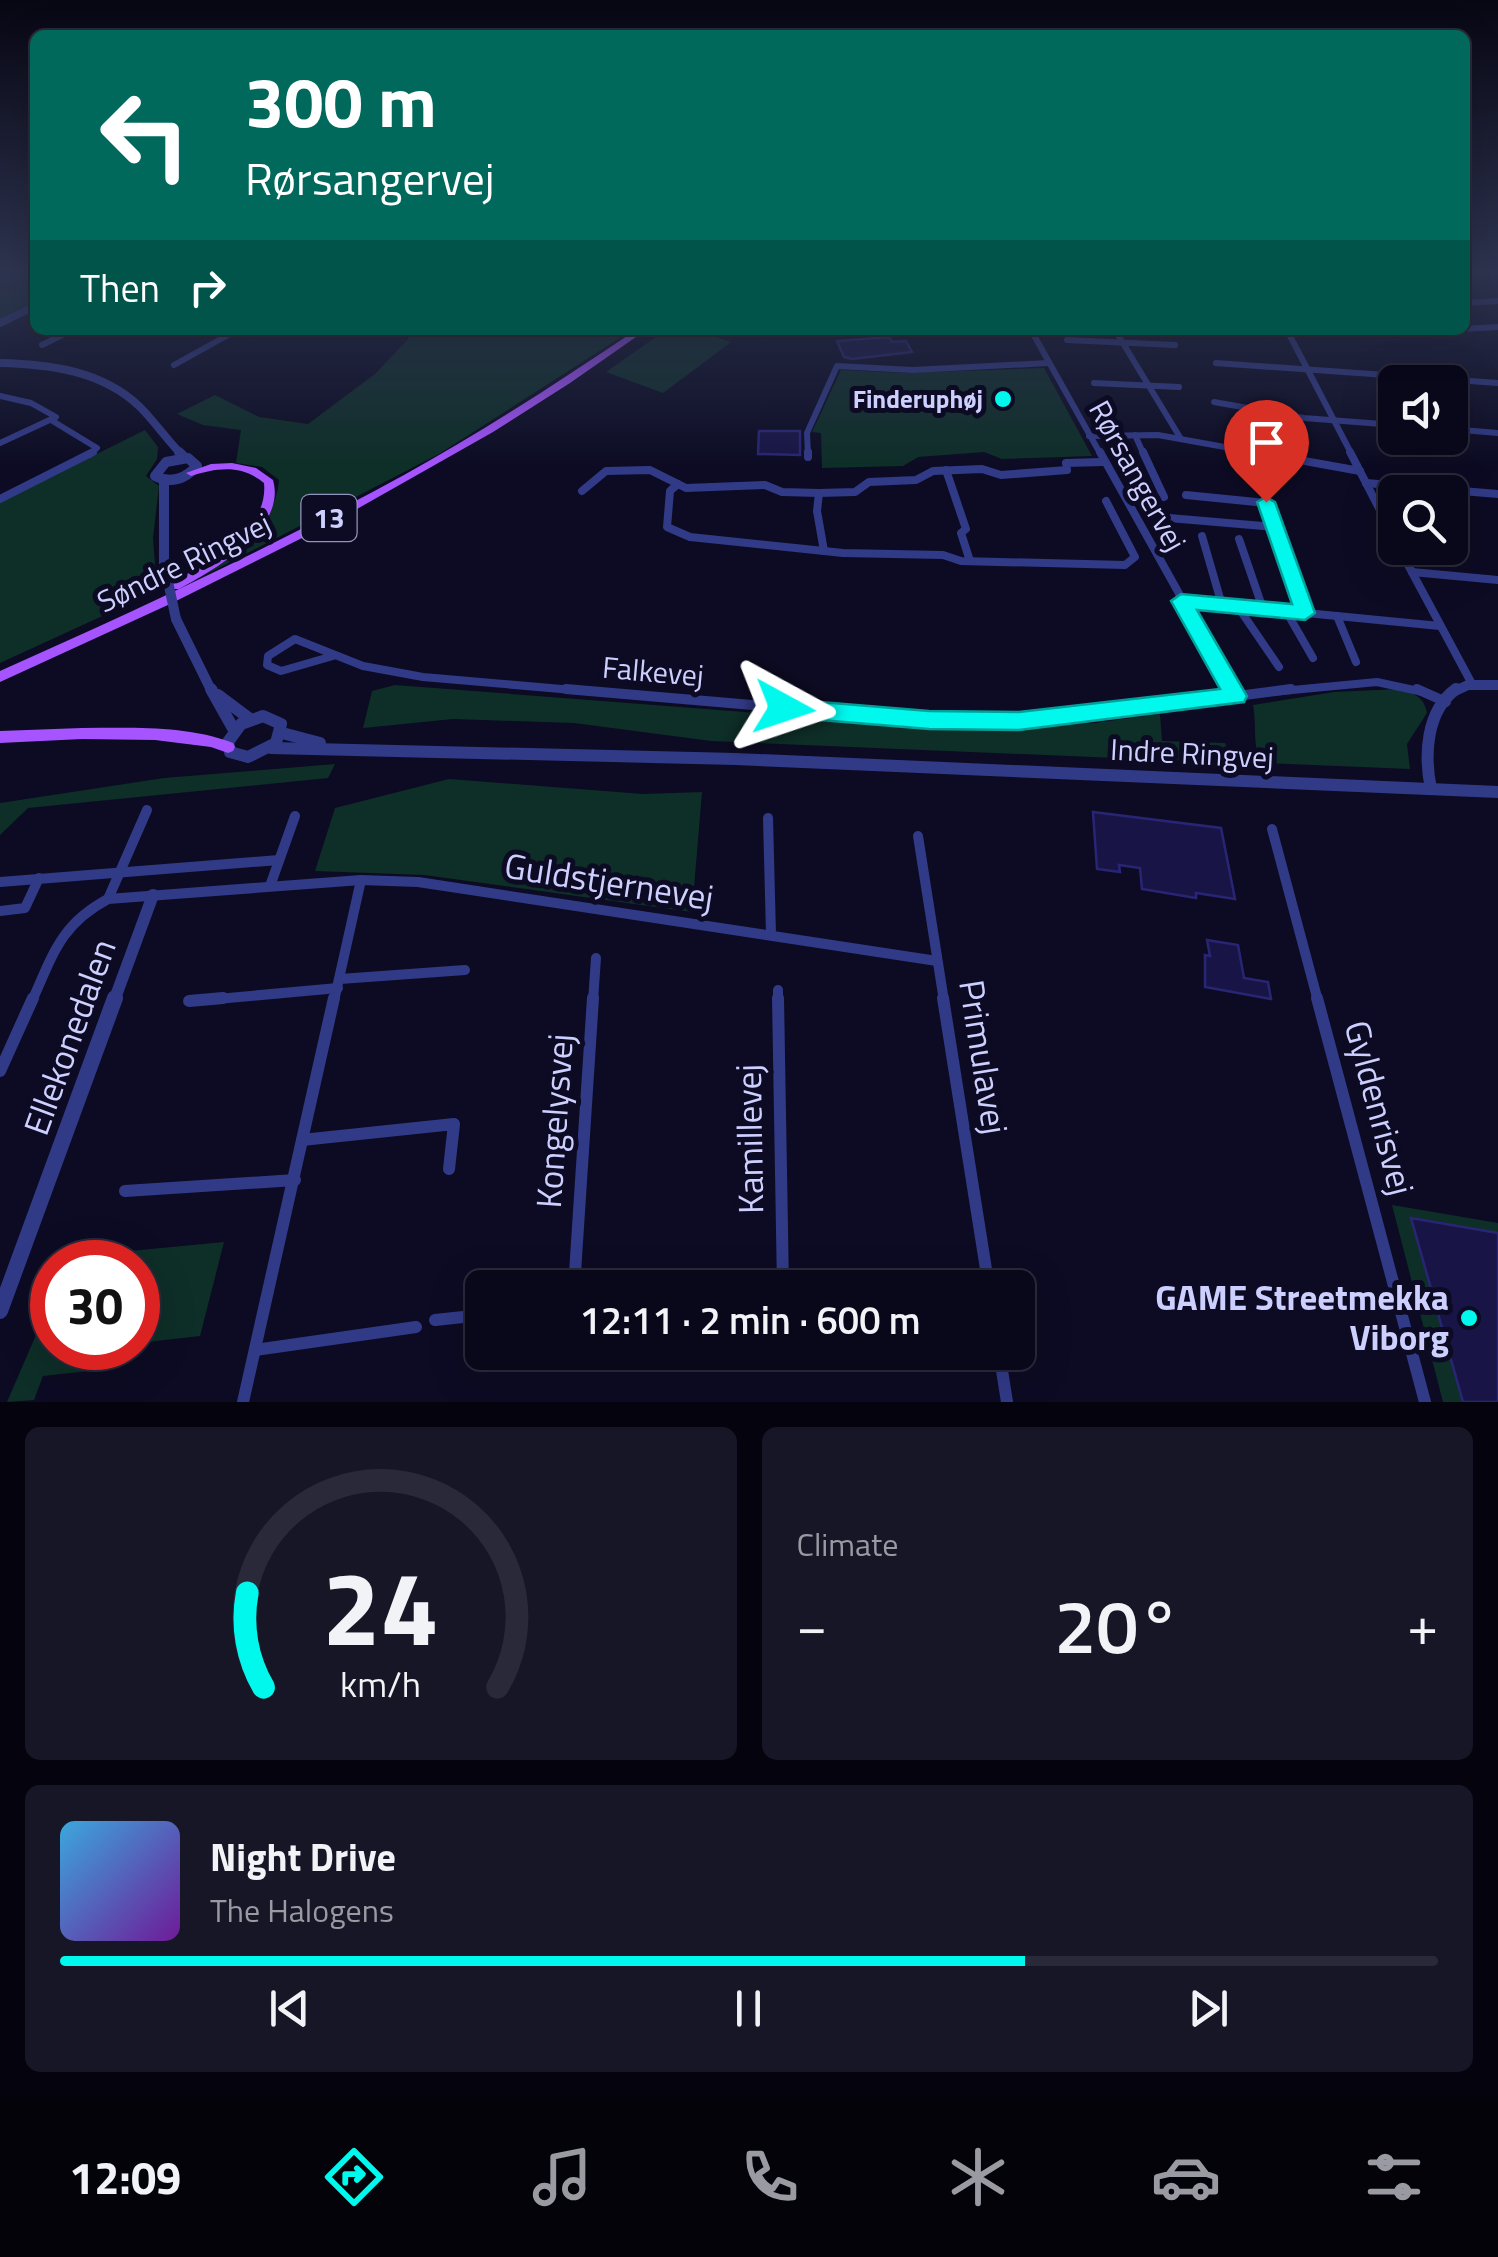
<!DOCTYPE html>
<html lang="en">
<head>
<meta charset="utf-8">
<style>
  body { margin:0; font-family:"Titillium Web",sans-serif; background:#171627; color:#f1f3f6; height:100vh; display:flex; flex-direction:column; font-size:38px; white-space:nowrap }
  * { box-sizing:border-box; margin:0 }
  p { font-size:32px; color:#999aa2 }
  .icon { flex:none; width:55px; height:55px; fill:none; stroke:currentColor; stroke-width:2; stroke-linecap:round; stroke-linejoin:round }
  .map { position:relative; height:1402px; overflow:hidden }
  .side { display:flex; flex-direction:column; gap:25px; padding:25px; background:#05040e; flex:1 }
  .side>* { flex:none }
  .top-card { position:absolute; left:30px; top:30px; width:1440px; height:305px; border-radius:15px; box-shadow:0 10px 40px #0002,0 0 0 2px #292939; background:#00695c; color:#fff; overflow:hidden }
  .tools { position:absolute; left:1378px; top:365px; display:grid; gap:20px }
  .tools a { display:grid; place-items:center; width:90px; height:90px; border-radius:15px; background:#09081a; box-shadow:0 10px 40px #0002,0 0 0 2px #292939; font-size:50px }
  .speed { position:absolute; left:30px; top:1240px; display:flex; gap:20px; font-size:50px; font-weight:700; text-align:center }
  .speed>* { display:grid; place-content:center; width:130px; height:130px; border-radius:50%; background:#09081a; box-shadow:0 10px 40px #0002,0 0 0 2px #292939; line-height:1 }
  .speed .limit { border:15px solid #d22; background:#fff; color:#111 }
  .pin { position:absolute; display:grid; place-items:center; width:85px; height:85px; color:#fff; margin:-102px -42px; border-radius:50% 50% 50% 0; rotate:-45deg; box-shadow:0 0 10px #0007 }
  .pin .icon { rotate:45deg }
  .me { position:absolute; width:110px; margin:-55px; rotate:95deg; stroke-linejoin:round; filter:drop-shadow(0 0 8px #0008) }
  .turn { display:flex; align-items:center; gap:35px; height:210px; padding:0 50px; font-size:45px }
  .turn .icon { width:130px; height:130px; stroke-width:2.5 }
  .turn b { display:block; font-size:70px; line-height:85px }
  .then { display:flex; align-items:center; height:95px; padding:0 50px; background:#0003; gap:20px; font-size:38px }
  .big { font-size:75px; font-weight:600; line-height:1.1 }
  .side .card { flex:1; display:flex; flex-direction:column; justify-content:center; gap:15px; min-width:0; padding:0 35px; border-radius:15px; background:#171627 }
  .side .dial { align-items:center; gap:0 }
  .dial svg { height:260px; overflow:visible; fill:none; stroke:#292939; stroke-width:7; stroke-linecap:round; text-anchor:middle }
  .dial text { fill:#f1f3f6; stroke:none }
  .song { display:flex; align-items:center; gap:30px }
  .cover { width:120px; height:120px; border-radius:15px; background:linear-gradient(135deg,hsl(200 70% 55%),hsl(280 70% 35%)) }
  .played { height:10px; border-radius:5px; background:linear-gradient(90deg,#00f8ed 70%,#292939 70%) }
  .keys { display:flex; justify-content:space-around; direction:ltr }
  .heat { display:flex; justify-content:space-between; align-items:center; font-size:55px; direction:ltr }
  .side .tiles { flex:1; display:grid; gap:25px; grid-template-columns:1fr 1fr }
  .card:last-child { grid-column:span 2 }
  .trip { position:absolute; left:465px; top:1270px; width:570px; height:100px; border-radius:15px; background:#09081a; box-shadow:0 10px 40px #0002,0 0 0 2px #292939; font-weight:600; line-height:100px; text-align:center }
  .dock { display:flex; height:160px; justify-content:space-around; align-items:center; background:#04030a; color:#999aa2 }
  .dock .icon { width:70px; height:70px }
  .dock .on { color:#00f8ed }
  .dock b { font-size:45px; color:#f1f3f6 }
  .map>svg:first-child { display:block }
</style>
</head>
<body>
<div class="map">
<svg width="1498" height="1402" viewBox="0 0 1498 1402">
  <rect width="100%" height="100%" fill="#0c0b23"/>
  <g fill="#0e2e28">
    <path d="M 0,272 L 35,272 L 35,301 L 0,318 Z"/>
    <path d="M 400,330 L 632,330 L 439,454 L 203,576 C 235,550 276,524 279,480 L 262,467 L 236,463 L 241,430 L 203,425 L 177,414 L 215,395 L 259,417 L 308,424 L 375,374 L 409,338 Z"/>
    <path d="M 666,330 L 696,330 L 731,342 L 663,393 L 606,372 Z"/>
    <path d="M 1044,368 L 1092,456 L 1002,459 L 984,452 L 918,457 L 903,466 L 822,468 L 821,433 L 812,432 L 841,370 L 905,373 Z"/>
    <path d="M 145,430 L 158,447 L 157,459 L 146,476 L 159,486 L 153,538 L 157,591 L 0,663 L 0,502 Z"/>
    <path d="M 395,685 L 980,730 L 1095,723 L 1160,714 L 1162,741 L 1225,743 L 1235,763 L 711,741 L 574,723 L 453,719 L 363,728 L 372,691 Z"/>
    <path d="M 1399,689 C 1414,694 1424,696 1427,713 L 1407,744 L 1410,769 L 1261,763 C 1252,743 1257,726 1253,705 L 1334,692 Z"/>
    <path d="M 335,764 L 328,778 L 28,808 L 0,835 L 0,803 L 164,778 Z"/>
    <path d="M 449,779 L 643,794 L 702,792 L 692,912 L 424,875 L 315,871 L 335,808 Z"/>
    <path d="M 1392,1205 L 1498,1223 L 1498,1402 L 1443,1402 Z"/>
    <path d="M 224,1242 L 200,1336 L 138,1343 L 138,1262 L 86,1262 L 88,1255 Z"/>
    <path d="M 52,1298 L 52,1348 L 97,1348 L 89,1371 L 43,1376 L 34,1400 L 7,1402 Z"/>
  </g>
  <g fill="#181546" stroke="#292575" stroke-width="2.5">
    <path d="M 889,337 L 892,342 L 906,341 L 912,352 L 852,359 L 844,357 L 837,341 Z"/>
    <path d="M 759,431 L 800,431 L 800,455 L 758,454 Z"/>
    <path d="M 1093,812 L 1221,828 L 1235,899 L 1196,893 L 1196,898 L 1142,889 L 1140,868 L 1119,865 L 1120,872 L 1097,869 Z"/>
    <path d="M 1207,940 L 1238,945 L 1244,978 L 1268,982 L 1271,999 L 1205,987 L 1205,955 L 1210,956 Z"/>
    <path d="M 1411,1218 L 1498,1233 L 1498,1402 L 1463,1402 Z"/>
  </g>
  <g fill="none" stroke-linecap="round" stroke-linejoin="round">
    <g stroke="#313a87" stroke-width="6">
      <path d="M 1465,276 L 1478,272"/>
      <path d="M 1465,303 L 1498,301"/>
      <path d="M 1031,330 L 1101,455"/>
      <path d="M 1115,330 L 1181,439"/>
      <path d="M 1287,330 L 1352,455"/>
      <path d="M 1443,330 L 1498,327"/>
      <path d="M 1067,340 L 1175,345"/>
      <path d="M 42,345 L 72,330"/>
      <path d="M 1216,363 L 1498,383"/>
      <path d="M 174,365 L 237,330"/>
      <path d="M 1094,383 L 1179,387"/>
      <path d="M 0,396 L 31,403 L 56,417 L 0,443"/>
      <path d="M 1214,402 L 1304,418 L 1395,425"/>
      <path d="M 51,420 L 97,448 L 90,455"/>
      <path d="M 1450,429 L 1498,433"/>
      <path d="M 1135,435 L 1144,455"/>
      <path d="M 1089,436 L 1158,435 L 1269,455"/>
      <path d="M 808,455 L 807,433 L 837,366 L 913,370 L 1048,363"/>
    </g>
    <g stroke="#313a87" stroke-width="8">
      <path d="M 808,452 L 808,457"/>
      <path d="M 1100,452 L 1234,692"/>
      <path d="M 1143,452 L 1164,497"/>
      <path d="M 1255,452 L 1360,471"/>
      <path d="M 1350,452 L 1395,539"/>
      <path d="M 946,470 L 966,529 L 961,533 L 970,561"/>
      <path d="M 1366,483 L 1498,494"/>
      <path d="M 678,484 L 670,491 L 667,527 L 690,537 L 843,553 L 943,555 L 961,561 L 1125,565 L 1135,557 L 1106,501"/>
      <path d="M 582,491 L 606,471 L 650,470 L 686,488 L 765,485 L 782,492 L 819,493 L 855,492 L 869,482 L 916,480 L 933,471 L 982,469 L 1001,475 L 1067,470 L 1066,463 L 1103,462"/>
      <path d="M 819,493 L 817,511 L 824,551"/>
      <path d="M 1186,495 L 1266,503"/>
      <path d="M 1265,497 L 1305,613"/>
      <path d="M 0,499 L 93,452"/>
      <path d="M 1169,518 L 1275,527"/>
      <path d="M 1202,536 L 1222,605"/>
      <path d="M 1239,539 L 1263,609"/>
      <path d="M 1399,548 L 1472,684"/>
      <path d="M 1412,572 L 1498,580"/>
      <path d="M 1181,601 L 1440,626"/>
      <path d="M 1238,607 L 1279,667"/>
      <path d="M 1286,611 L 1313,658"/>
      <path d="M 1337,616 L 1356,662"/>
      <path d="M 333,656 L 281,671 L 267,665 L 268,656 L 295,639 L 363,666 L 423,677 L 596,692"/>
      <path d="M 1271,692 L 1377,682 L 1423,692"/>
    </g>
    <g stroke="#313a87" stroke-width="10">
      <path d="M 566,689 L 929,720 L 1066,718 L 1291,689"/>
      <path d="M 1232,689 L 1236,696"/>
      <path d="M 1417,689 L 1446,702"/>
      <path d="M 768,818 L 771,935"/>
      <path d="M 1272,829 L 1318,1001"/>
      <path d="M 918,836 L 944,1001"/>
      <path d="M 0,882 L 279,860"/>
      <path d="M 270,886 L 295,816"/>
      <path d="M 108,899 L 147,810"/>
      <path d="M 0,911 L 25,908 L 39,878"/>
      <path d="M 340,979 L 465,970"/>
      <path d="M 778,990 L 778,1001"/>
      <path d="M 32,1001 C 53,954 61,924 108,899 L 361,880 L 418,882 L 937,961"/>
      <path d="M 195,1001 L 338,988"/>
      <path d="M 334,1001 L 361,880"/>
      <path d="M 593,1001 L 596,958"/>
    </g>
    <g stroke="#313a87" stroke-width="12">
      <path d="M 778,998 L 783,1288"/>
      <path d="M 943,998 L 989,1288"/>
      <path d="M 1317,998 L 1425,1402"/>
      <path d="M 189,1001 L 223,998"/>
      <path d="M 0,1071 L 33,998"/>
      <path d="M 302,1140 L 454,1124 L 449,1169"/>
      <path d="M 125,1191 L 295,1180"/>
      <path d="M 574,1288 L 593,998"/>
      <path d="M 435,1320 L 482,1315"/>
      <path d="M 255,1350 L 416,1327"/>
      <path d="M 999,1352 L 1007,1402"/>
      <path d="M 243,1402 L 334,998"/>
    </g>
    <g stroke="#313a87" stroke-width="8">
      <path d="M 0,323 L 35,306"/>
      <path d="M 0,363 C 50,364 103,371 140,407 C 155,422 167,440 182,455"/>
    </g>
    <g stroke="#313a87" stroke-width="10">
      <path d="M 179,452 L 184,457"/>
      <path d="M 188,458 L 197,466 C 185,479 171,484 155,476 L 166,462 Z"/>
      <path d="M 164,481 L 164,563"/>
      <path d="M 176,619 L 212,692"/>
      <path d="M 1453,692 L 1468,685 L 1498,685"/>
    </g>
    <g stroke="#313a87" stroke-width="12">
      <path d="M 211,689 L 234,730"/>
      <path d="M 218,695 L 250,719"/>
      <path d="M 263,716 L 281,724 L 276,743 L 248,757 L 230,752 L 228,742 L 241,724 Z"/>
      <path d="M 282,733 L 320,743"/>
      <path d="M 271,748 L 736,759 L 1498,792"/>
      <path d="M 1431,789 C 1424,755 1426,711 1456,689"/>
      <path d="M 114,1001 L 153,895"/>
    </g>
    <path stroke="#313a87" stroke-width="16" d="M 0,1311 L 115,998"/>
    <g fill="#a654ff" fill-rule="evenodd">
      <path d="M 636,330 L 646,330 L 570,383 L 493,432 L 334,522 L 170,604 L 0,682 L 0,671 C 137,610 272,547 404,475 C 484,431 560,381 636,330 Z"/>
      <path d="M 232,463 L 256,468 L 273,480 C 287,529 215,569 179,589 L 171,589 L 169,586 L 171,583 C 207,563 269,532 264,483 C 241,464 217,468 191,476 L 186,473 L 211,464 Z"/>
      <path d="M 82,728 C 132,728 186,725 233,743 L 235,747 L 233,751 L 228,753 L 211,747 L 155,740 L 82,739 L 0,743 L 0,731 Z"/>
    </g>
    <path stroke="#313a87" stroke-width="10" d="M 164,563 L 176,619"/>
  </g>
  <linearGradient id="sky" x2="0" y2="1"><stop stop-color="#070613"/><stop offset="0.58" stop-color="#2e3450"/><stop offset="1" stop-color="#2e3450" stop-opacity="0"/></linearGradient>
  <rect width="1498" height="468" fill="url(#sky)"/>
  <path fill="#00f8ed" stroke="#00a19a" stroke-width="2.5" d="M 1266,497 L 1275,502 L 1315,613 L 1305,620 L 1197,610 L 1247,696 L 1244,702 L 1019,730 L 929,729 L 784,717 L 772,708 L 784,699 L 929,711 L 1019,712 L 1220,689 L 1171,601 L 1181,594 L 1292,604 L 1257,502 Z"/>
  <g fill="#00f8ed" stroke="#0c0b23" stroke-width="4">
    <circle cx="1003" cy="399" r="10"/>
    <circle cx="1469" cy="1318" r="10"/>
  </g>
  <g text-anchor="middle" stroke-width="10" stroke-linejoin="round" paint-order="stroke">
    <g font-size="25" font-weight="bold" fill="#cdcfff" stroke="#0c0b23" text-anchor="end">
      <text x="983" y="408">Finderuphøj</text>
    </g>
    <rect fill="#0c0b23" stroke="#9394bd" stroke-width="2.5" x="301.5" y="495" width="55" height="46" rx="8"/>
    <g font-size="28" font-weight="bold" fill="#cdcfff">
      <text x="329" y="528">13</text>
    </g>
    <g font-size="30" fill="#cdcfff" stroke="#0c0b23">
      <text transform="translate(1137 476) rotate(61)" y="10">Rørsangervej</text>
      <text transform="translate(184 563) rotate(-26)" y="10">Søndre Ringvej</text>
      <text transform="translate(653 672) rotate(5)" y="10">Falkevej</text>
      <text transform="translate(1192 754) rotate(3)" y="10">Indre Ringvej</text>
    </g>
    <g font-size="35" fill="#cdcfff" stroke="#0c0b23">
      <text transform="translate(609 882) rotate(9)" y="12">Guldstjernevej</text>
      <text transform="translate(70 1037) rotate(-70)" y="12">Ellekonedalen</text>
      <text transform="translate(983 1057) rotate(81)" y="12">Primulavej</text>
      <text transform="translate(1379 1108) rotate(75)" y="12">Gyldenrisvej</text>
      <text transform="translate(555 1121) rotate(-86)" y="12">Kongelysvej</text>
      <text transform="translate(750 1139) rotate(-91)" y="12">Kamillevej</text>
    </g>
    <g font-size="35" font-weight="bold" fill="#cdcfff" stroke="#0c0b23" text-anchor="end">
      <text x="1449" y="1310">GAME Streetmekka<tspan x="1449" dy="40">Viborg</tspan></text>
    </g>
  </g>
</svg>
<div class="tools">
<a><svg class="icon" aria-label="sound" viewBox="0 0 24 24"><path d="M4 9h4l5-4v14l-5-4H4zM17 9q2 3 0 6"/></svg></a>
<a><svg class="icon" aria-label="search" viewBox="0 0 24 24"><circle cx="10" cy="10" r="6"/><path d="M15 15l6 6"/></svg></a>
</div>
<div class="speed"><div class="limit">30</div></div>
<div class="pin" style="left:1266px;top:502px;background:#d93025"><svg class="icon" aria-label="arrive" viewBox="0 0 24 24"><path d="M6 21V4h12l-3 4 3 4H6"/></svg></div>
<svg class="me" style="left:784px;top:708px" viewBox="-20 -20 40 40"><path d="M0-17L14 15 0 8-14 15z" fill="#00f8ed" stroke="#fff" stroke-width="4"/></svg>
<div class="trip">12:11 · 2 min · 600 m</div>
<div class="top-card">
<div class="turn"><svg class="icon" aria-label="left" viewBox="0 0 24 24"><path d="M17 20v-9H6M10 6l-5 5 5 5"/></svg><div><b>300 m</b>Rørsangervej</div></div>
<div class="then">Then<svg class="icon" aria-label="right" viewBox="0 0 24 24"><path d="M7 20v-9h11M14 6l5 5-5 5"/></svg></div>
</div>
</div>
<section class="side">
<div class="tiles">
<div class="card dial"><svg viewBox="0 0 100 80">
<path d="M14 69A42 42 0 1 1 86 69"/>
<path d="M14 69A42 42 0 0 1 9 40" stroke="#00f8ed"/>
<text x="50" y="56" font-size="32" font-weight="700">24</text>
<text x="50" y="72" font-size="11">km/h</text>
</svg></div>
<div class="card"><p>Climate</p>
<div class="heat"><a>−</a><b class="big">20°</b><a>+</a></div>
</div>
<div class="card">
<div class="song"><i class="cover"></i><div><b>Night Drive</b><p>The Halogens</p></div></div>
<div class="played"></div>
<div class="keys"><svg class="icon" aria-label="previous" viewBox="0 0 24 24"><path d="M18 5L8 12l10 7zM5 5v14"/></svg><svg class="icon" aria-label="pause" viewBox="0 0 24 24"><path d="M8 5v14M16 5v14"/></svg><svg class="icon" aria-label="next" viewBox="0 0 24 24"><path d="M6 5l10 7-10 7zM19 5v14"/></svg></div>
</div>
</div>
</section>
<nav class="dock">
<b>12:09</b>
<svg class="icon on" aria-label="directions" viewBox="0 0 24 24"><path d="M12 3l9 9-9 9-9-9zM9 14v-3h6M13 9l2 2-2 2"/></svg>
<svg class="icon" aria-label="music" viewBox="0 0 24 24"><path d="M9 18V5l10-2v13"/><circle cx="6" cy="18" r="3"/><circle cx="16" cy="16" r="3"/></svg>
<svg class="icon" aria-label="phone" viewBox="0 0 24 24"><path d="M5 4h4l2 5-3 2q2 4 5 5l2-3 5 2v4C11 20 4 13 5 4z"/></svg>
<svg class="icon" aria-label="climate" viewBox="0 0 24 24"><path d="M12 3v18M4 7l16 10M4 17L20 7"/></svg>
<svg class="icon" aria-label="car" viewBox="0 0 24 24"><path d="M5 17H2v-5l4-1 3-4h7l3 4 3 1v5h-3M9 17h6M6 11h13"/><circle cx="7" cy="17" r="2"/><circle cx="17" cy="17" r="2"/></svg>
<svg class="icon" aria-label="filters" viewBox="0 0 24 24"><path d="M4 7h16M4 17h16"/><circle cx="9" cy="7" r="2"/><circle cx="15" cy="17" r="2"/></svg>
</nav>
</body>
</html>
